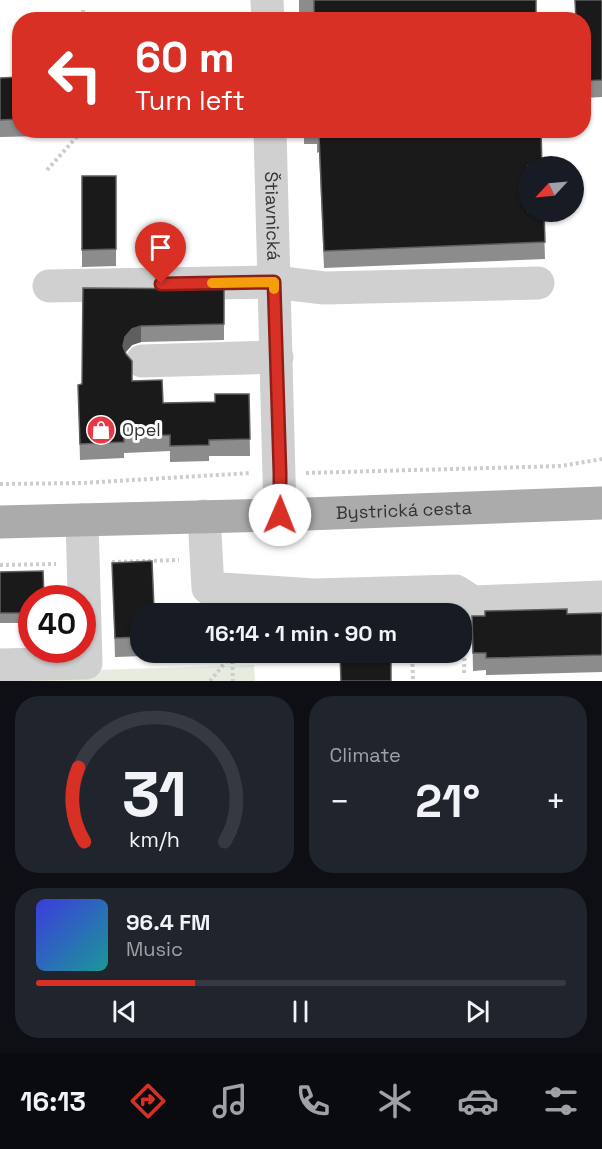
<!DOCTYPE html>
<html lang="en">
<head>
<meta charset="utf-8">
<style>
  body { margin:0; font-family:"Space Grotesk",sans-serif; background:#20242c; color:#f1f3f6; height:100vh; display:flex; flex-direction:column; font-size:22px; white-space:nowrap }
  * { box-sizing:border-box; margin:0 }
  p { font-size:20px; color:#9ea1a6 }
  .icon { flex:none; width:33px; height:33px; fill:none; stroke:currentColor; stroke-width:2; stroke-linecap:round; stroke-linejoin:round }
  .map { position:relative; height:681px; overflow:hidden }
  .drawer { display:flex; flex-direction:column; gap:15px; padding:15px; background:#0d0f14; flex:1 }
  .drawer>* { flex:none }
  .hud { position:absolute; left:12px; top:12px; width:579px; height:126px; border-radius:24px; box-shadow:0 2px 4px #0004; background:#d93025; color:#fff; overflow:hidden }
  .needle { width:39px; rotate:244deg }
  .buttons { position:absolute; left:518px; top:156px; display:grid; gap:12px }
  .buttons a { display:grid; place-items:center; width:66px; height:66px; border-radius:50%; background:#171b24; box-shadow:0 2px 4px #0004; font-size:30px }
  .speed { position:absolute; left:18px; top:585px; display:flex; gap:12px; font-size:30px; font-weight:700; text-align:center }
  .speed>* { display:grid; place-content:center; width:78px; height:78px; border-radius:50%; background:#171b24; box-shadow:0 2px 4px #0004; line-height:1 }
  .speed .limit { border:9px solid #d22; background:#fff; color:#111 }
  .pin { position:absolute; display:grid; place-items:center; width:51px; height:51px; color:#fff; margin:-62px -26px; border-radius:50% 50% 50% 0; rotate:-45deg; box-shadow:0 0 6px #0007 }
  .pin .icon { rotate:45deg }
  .me { position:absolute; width:66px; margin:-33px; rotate:1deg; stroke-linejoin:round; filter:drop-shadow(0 0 4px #0008) }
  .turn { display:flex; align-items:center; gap:21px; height:126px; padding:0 24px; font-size:27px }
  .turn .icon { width:78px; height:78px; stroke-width:2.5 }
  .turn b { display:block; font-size:42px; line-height:51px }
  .big { font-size:45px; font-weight:700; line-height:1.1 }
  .drawer .tile { flex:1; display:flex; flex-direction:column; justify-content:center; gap:9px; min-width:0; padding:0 21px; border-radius:24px; background:#20242c }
  .drawer .dial { align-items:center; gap:0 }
  .dial svg { height:156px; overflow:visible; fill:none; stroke:#363941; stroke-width:7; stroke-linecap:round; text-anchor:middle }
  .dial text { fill:#f1f3f6; stroke:none }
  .song { display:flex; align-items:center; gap:18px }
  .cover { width:72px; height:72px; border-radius:9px; background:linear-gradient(135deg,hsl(240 70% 55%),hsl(180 70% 35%)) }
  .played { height:6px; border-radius:3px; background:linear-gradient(90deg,#d93025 30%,#363941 30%) }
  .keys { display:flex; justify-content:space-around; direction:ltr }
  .heat { display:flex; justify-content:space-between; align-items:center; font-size:33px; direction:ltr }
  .drawer .tiles { flex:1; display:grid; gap:15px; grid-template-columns:1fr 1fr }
  .tile:last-child { grid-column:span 2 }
  .trip { position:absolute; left:130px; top:603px; width:342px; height:60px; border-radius:24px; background:#171b24; box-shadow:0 2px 4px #0004; font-weight:700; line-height:60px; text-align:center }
  .tabs { display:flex; height:96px; justify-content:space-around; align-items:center; background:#090b0e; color:#9ea1a6 }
  .tabs .icon { width:42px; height:42px }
  .tabs .current { color:#d93025 }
  .tabs b { font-size:27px; color:#f1f3f6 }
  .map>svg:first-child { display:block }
</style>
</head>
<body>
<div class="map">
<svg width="602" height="681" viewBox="0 0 602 681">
  <rect width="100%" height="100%" fill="#fff"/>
  <path fill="#e6ecdf" d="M 254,665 L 255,681 L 0,681 L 0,673 Z"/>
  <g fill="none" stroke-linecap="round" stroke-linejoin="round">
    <g stroke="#cdcdcd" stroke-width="4" stroke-dasharray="3 3" stroke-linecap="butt">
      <path d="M 83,10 L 83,20"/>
      <path d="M 47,170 L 83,130"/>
      <path d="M 306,473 L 561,466 L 602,459"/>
      <path d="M 0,484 L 82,483 L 251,473"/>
      <path d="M 112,562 L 179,560"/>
      <path d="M 0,565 L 56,564"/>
      <path d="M 412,652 L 413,681"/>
      <path d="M 232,655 L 233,681"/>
      <path d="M 464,673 L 465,640 L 470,630"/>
      <path d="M 210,681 L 234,652"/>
    </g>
    <g stroke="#d0d0d0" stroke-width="33">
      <path d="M 267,0 L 268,20"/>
      <path id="s1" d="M 270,130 L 280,515"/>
      <path d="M 49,286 L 274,282 L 324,288 L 538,283"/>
      <path d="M 142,361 L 277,357"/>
      <path d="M 204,516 L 208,588 L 314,595 L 456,591 L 473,602 L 602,597"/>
      <path d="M 0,665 L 86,663 L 82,520"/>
    </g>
    <path stroke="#ababab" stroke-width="33" id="s2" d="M 0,522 L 280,515 L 602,503"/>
  </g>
  <g fill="#8c8c8c">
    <path d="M 299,0 L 536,0 L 536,20 L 314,20 L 314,12 L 299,13 Z"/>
    <path d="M 575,0 L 602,0 L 602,97 L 584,98 L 584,20 L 575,20 Z"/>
    <path d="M 20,77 L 20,130 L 47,130 L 47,136 L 0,137 L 0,78 Z"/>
    <path d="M 304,130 L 541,130 L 545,259 L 324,268 L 319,152 L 317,153 L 317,144 L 304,144 Z"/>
    <path d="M 82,176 L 116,176 L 116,266 L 82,267 Z"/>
    <path d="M 83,288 L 224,289 L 224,340 L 141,342 L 132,345 L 125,353 L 132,381 L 163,403 L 215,402 L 249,394 L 250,456 L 209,456 L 209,461 L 170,462 L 170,451 L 124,453 L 124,458 L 80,460 L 78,385 L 82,384 Z"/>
    <path d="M 112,563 L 141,614 L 141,652 L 204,652 L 204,654 L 115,657 Z"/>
    <path d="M 0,572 L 32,598 L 32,623 L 0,623 Z"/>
    <path d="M 602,613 L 602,672 L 486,675 L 486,670 L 473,671 L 472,616 Z"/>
  </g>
  <path fill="#5f5f5f" d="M 141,326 L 141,342 L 132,345 L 125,353 L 123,346 L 125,337 L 132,329 Z"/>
  <g fill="#1a1a1a" stroke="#5f5f5f" stroke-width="1.5">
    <rect x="314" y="0" width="222" height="20"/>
    <path d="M 575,0 L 602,0 L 602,80 L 584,81 L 584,20 L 576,20 Z"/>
    <path d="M 20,77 L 20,119 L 0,120 L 0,78 Z"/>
    <path d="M 317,130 L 541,130 L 542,166 L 528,166 L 528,212 L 544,212 L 545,242 L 324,251 L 319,135 L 317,136 Z"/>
    <path d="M 82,176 L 116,176 L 116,249 L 82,250 Z"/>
    <path d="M 83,288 L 224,289 L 224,324 L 141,326 L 132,329 L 125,337 L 123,346 L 126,354 L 132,361 L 132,381 L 162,380 L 163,403 L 215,402 L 215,394 L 249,394 L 250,439 L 209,440 L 209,445 L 170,446 L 170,435 L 124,437 L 124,442 L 80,444 L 78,385 L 82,384 Z"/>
    <path d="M 152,561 L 154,609 L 163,609 L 163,614 L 141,614 L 141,637 L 115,638 L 112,563 Z"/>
    <path d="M 43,571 L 44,598 L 32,598 L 32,613 L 0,613 L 0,572 Z"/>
    <path d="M 567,609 L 567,614 L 602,613 L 602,655 L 486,658 L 486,653 L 473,653 L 472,616 L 485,616 L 485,611 Z"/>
    <path d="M 340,652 L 391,652 L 391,681 L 341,681 Z"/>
  </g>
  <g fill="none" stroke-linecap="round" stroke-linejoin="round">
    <g stroke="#8d1f18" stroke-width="15">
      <path id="route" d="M 161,284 L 274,282 L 280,473 L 280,515"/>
    </g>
    <use href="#route" stroke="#d93025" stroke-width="10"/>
    <path stroke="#f59e0b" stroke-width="10" d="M 212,283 L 274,282 L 274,289"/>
  </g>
  <defs>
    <g id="shop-disc" transform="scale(1.5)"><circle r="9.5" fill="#e63946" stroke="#fff"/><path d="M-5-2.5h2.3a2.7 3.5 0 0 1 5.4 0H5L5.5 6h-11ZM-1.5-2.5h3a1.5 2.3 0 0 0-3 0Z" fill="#fff"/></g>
  </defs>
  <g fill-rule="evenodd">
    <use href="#shop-disc" x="101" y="430"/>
  </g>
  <g text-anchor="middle" stroke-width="6" stroke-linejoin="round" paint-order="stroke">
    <g font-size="18" fill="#333" stroke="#fff">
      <text dy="6" stroke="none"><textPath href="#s1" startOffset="86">Štiavnická</textPath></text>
      <text dy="6" stroke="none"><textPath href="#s2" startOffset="404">Bystrická cesta</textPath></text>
    </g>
    <g font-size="18" fill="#333" stroke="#fff" text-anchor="start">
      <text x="122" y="436">Opel</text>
    </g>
  </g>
</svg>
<div class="buttons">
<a><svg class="needle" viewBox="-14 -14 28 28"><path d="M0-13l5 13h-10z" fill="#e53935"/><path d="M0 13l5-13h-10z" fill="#9ea1a6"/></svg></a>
</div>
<div class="speed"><div class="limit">40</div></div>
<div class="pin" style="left:161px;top:284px;background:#d93025"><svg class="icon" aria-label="arrive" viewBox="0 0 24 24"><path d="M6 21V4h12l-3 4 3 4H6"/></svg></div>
<svg class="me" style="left:280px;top:515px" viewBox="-20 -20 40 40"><circle r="19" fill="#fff"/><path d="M0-13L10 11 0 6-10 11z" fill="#d93025"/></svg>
<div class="trip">16:14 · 1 min · 90 m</div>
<div class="hud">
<div class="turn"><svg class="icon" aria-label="left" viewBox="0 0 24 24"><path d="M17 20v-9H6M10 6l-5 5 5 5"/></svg><div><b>60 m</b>Turn left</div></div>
</div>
</div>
<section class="drawer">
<div class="tiles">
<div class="tile dial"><svg viewBox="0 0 100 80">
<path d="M14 69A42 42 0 1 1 86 69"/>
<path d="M14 69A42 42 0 0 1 11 31" stroke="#d93025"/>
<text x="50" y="56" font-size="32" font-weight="700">31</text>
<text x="50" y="72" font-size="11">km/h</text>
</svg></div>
<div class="tile"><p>Climate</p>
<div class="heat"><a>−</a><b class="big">21°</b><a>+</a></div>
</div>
<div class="tile">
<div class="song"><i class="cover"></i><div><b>96.4 FM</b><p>Music</p></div></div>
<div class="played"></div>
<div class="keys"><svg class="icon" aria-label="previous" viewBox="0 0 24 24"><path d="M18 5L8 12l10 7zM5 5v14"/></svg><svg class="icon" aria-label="pause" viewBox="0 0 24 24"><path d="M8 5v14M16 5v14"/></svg><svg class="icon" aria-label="next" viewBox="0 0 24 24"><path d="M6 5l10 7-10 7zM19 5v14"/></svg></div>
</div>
</div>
</section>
<nav class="tabs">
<b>16:13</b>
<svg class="icon current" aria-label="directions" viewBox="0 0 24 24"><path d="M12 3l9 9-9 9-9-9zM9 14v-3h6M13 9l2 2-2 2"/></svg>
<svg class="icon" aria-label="music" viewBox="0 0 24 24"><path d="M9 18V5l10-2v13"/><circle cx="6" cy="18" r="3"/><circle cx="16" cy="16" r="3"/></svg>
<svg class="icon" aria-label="phone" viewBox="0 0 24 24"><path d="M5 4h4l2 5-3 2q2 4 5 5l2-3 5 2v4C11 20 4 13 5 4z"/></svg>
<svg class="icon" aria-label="climate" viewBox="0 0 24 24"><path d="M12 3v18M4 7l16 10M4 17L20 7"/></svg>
<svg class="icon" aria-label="car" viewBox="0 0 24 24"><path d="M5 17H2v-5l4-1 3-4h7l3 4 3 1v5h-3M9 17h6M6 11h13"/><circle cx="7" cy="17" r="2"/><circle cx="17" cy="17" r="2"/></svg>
<svg class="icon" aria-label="filters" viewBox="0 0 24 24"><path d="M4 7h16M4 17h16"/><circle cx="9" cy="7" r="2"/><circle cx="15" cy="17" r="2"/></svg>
</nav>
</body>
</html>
